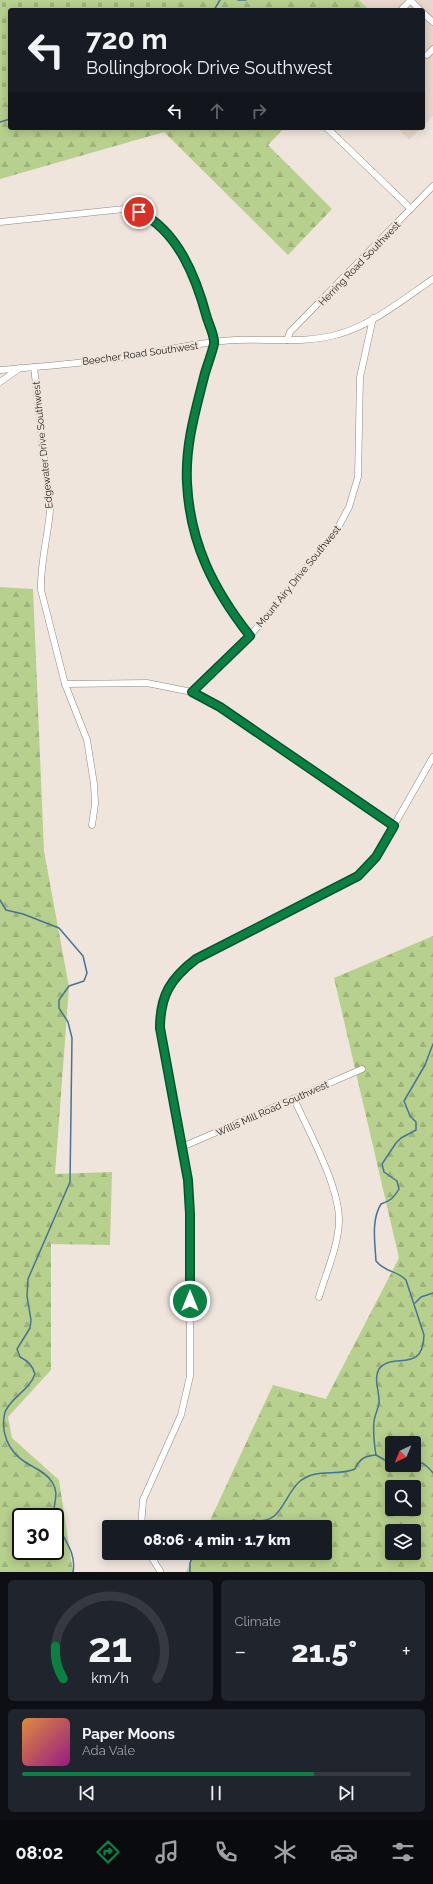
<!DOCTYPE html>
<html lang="en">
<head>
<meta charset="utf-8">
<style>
  body { margin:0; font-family:Raleway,sans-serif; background:#20242c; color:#f1f3f6; height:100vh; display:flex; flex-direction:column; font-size:15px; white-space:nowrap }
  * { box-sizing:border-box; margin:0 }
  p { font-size:13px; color:#9ea1a6 }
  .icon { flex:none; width:22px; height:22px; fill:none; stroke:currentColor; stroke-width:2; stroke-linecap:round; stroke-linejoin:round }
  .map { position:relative; height:1572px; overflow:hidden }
  .panel { display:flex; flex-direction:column; gap:8px; padding:8px; background:#0d0f14; flex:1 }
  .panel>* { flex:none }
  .top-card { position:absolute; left:8px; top:8px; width:417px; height:122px; border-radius:4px; box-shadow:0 2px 10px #0003; background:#171b24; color:#f1f3f6; overflow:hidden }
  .needle { width:26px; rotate:224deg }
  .fabs { position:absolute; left:385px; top:1436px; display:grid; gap:8px }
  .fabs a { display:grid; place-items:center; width:36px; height:36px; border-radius:4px; background:#171b24; box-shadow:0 2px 10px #0003; font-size:20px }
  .speed { position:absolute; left:12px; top:1508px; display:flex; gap:8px; font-size:20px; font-weight:700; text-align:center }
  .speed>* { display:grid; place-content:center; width:52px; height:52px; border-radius:50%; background:#171b24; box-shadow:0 2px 10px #0003; line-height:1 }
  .speed .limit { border:2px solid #111; border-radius:6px; background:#fff; color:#111 }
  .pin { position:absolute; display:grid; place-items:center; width:34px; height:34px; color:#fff; margin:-17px; border:2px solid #fff; border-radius:50%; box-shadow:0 1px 4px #0007 }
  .me { position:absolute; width:44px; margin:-22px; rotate:0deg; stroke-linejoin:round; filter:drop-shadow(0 0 3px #0008) }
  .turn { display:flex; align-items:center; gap:14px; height:84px; padding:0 12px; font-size:18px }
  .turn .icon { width:52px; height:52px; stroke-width:2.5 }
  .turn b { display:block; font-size:28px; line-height:34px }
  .lanes { display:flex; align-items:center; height:38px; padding:0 12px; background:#0003; justify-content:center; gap:20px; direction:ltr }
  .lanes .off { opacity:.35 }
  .big { font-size:30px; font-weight:800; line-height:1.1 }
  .panel .card { flex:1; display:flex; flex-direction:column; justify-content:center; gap:6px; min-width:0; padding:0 14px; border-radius:6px; background:#20242c }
  .panel .dial { align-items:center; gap:0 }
  .dial svg { height:104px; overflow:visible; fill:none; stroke:#363941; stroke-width:7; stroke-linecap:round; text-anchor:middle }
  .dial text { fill:#f1f3f6; stroke:none }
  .song { display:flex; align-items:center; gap:12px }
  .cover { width:48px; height:48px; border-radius:6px; background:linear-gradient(135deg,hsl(30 70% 55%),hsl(310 70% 35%)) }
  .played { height:4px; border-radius:2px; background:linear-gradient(90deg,#0b8043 75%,#363941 75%) }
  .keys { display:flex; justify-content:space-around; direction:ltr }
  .heat { display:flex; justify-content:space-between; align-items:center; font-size:22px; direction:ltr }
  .panel .tiles { flex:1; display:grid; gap:8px; grid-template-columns:1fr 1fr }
  .card:last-child { grid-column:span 2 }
  .trip { position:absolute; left:102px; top:1520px; width:230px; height:40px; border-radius:4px; background:#171b24; box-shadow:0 2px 10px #0003; font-weight:800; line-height:40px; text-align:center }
  .tabs { display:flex; height:64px; justify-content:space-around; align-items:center; background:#090b0e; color:#9ea1a6 }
  .tabs .icon { width:28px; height:28px }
  .tabs .selected { color:#0b8043 }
  .tabs b { font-size:18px; color:#f1f3f6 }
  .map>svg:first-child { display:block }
</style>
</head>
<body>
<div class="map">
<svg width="433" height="1572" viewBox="0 0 433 1572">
  <defs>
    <pattern id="forest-firs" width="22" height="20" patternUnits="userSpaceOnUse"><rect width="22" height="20" fill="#b7d08d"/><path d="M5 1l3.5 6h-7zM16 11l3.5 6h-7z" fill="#9db279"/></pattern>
    <pattern id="cemetery-stones" width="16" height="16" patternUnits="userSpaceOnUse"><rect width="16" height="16" fill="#b7d08d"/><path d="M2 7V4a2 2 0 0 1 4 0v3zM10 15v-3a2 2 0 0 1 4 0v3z" fill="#9db279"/></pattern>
  </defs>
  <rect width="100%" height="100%" fill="#efe5dd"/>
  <g fill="#e8d7ca">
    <path d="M 359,0 L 433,0 L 433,116 L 423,126 L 423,10 L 369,10 Z"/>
    <path d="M 397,128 L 421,128 L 409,140 Z"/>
  </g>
  <g fill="url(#forest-firs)" fill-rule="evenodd">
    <path d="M 0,0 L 10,10 L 10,128 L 284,128 L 268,145 L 332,209 L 288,255 L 164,132 L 0,179 Z"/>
    <path d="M 155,0 L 359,0 L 369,10 L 146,10 Z"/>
    <path d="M 0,587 L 33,589 L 44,851 L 69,987 L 55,1174 L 112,1172 L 110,1245 L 51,1244 L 51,1370 L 8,1417 L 12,1438 L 59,1480 L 73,1572 L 0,1572 ZM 21,1517 L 55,1517 L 55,1551 L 21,1551 Z"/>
    <path d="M 433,936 L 433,1572 L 186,1572 L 194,1553 L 325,1553 L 325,1527 L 207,1527 L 273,1385 L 326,1399 L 399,1258 L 334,978 ZM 392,1443 L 414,1443 L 414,1465 L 392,1465 ZM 392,1487 L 414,1487 L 414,1509 L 392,1509 ZM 392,1531 L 414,1531 L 414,1553 L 392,1553 Z"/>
  </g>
  <path fill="url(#cemetery-stones)" d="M 0,0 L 182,0 L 172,10 L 10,10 L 10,98 L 0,100 Z"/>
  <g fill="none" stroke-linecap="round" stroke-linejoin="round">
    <g stroke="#477394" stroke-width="1.5">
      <path d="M 238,0 L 246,0"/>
      <path d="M 173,10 L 185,10"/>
      <path d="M 214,10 L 220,0"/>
      <path d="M 0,122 L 10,119"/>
      <path d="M 0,900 L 6,910 L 23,914 L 59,928 L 83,956 L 87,973 L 84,981 L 69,986 L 59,1000 L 59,1008 L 68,1022 L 72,1038 L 70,1182 L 28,1279 L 27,1296 L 31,1320 L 30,1328 L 17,1349 L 20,1357 C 28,1361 32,1365 35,1374 C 29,1391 12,1396 5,1412 C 0,1432 8,1451 25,1462 C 34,1468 46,1472 52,1482 C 61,1496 51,1504 55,1517"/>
      <path d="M 415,1303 L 421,1297 L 433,1293"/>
      <path d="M 376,1455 C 374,1443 373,1432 374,1421 C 375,1415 378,1409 379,1403 C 380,1392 373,1379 379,1369 C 392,1351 423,1375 424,1335 L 406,1280 C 396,1270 386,1273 376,1261 C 375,1242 371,1220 381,1204 C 390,1201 394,1198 399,1189 L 397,1181 L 384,1172 L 382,1164 L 396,1143 L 401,1138 L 416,1130 L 416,1122 L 410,1116 L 404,1101 L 425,1065 L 433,1044"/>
      <path d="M 376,1455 L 388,1462 L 392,1462"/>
      <path d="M 414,1461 C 424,1462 427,1466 433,1473"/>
      <path d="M 55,1518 C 61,1538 77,1550 73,1572"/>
      <path d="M 245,1527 L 253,1520 C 281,1526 283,1497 299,1482 C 316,1467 336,1477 355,1469 C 360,1458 365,1456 376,1455"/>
      <path d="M 190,1572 L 190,1563 L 194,1553"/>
    </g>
    <g stroke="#90867f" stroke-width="7">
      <g id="minor">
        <path d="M 410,0 L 420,10"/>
        <path d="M 401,10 L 411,0"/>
        <path d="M 423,13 L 433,22"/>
        <path d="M 427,55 L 433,49"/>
        <path d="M 327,128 L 411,209"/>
        <path d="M 0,222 L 124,209 C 134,211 144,213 152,218 C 180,236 198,284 206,314 C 209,322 215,335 214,343 C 212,357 206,371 202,384 C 192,423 184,460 188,500 C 193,553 218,596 250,636"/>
        <path d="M 287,340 L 290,332 L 433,186"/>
        <path d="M 34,367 L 50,510 C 48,537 40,563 41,590 L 65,684 L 87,740 L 94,784 L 95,804 L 92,825"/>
        <path d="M 0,370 C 37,367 75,364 111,359 C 148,354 185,345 222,341 C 260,337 302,345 339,334 C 372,325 405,298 433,279"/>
        <path d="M 0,382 L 20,368"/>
        <path d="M 65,684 L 147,683 L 192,692 L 220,707 L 394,826"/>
        <path d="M 192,692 L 250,636 L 335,533 L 349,507 L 358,477 L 360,377 L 373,318"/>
        <path d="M 294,1099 C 309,1132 340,1187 339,1222 C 338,1247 326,1273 319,1297"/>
        <path d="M 182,1147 L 362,1069"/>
        <path d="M 141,1527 L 143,1500 L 181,1415 L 190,1376 L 190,1214 L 188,1180 L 160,1028 L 162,1004 L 166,992 L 182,970 L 196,959 L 358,876 L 376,857 L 433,757"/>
        <path d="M 149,1553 L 160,1571"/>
      </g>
    </g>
    <use href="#minor" stroke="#fff" stroke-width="6"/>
  </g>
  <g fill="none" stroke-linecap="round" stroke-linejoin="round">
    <g stroke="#07532c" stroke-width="10">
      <path id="route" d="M 139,212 C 178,231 196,277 207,318 C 209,325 215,336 214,344 C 212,353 208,363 205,373 C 196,409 185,444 187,483 C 190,543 213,589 250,636 L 192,692 L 220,707 L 394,826 L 376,857 L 358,876 L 196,959 C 171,978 160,995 160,1028 L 188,1180 L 190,1214 L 190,1301"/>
    </g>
    <use href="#route" stroke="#0b8043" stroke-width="7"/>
  </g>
  <g text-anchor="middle" stroke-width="4" stroke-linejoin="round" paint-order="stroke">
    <g font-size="10" fill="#211d1a" stroke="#efe5dd">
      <text transform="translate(359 263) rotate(-46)" y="4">Herring Road Southwest</text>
      <text transform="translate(140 353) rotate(-8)" y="4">Beecher Road Southwest</text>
      <text transform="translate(42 445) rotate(-96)" y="4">Edgewater Drive Southwest</text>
      <text transform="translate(298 576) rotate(-51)" y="4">Mount Airy Drive Southwest</text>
      <text transform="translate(272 1108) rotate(-24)" y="4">Willis Mill Road Southwest</text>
    </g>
  </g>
</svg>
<div class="fabs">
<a><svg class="needle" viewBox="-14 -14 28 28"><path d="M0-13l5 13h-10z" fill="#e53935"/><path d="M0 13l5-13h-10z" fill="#9ea1a6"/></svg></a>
<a><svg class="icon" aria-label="search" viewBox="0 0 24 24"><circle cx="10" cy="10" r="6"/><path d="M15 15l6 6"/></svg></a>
<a><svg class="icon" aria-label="layers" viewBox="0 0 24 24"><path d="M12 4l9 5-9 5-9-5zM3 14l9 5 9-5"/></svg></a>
</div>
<div class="speed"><div class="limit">30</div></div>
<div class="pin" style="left:139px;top:212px;background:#d93025"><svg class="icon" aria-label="arrive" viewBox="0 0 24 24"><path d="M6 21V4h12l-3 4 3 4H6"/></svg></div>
<svg class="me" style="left:190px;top:1301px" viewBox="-20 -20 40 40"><circle r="17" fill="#0b8043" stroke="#fff" stroke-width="3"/><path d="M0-11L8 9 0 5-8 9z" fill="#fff"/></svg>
<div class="trip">08:06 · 4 min · 1.7 km</div>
<div class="top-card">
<div class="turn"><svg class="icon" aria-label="left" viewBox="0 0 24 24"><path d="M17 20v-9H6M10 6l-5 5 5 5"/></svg><div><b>720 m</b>Bollingbrook Drive Southwest</div></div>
<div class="lanes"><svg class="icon" aria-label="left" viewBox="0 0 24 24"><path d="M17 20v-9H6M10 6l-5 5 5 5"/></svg><svg class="icon off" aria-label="ahead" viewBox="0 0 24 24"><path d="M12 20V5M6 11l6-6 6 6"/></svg><svg class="icon off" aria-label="right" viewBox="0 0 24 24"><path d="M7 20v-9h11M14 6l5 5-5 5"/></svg></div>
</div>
</div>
<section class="panel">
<div class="tiles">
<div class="card dial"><svg viewBox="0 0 100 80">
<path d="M14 69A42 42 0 1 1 86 69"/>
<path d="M14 69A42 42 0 0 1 8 44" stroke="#0b8043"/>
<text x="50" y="56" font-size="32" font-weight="700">21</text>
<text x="50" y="72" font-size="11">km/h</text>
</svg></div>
<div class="card"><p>Climate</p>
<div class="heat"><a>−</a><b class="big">21.5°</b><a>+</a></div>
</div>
<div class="card">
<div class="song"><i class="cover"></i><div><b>Paper Moons</b><p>Ada Vale</p></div></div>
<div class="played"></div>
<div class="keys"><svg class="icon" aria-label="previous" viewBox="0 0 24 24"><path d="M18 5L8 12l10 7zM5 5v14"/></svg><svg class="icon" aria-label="pause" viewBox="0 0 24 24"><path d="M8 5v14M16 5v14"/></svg><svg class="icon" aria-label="next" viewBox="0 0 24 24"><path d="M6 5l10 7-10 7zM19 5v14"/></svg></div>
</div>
</div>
</section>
<nav class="tabs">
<b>08:02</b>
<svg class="icon selected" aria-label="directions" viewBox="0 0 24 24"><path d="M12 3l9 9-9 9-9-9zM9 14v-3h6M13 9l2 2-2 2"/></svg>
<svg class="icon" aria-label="music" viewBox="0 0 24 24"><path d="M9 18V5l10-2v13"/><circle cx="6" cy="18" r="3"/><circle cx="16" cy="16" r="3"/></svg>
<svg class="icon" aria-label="phone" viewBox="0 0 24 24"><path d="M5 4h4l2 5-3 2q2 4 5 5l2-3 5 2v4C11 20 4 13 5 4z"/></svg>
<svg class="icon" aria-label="climate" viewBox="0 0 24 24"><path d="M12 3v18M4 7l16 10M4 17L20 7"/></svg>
<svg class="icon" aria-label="car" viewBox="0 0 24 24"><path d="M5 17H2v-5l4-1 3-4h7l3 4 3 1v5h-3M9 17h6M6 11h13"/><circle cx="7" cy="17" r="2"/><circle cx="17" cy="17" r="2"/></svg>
<svg class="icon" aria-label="filters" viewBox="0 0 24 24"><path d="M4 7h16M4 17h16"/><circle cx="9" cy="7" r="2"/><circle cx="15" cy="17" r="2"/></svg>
</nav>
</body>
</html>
